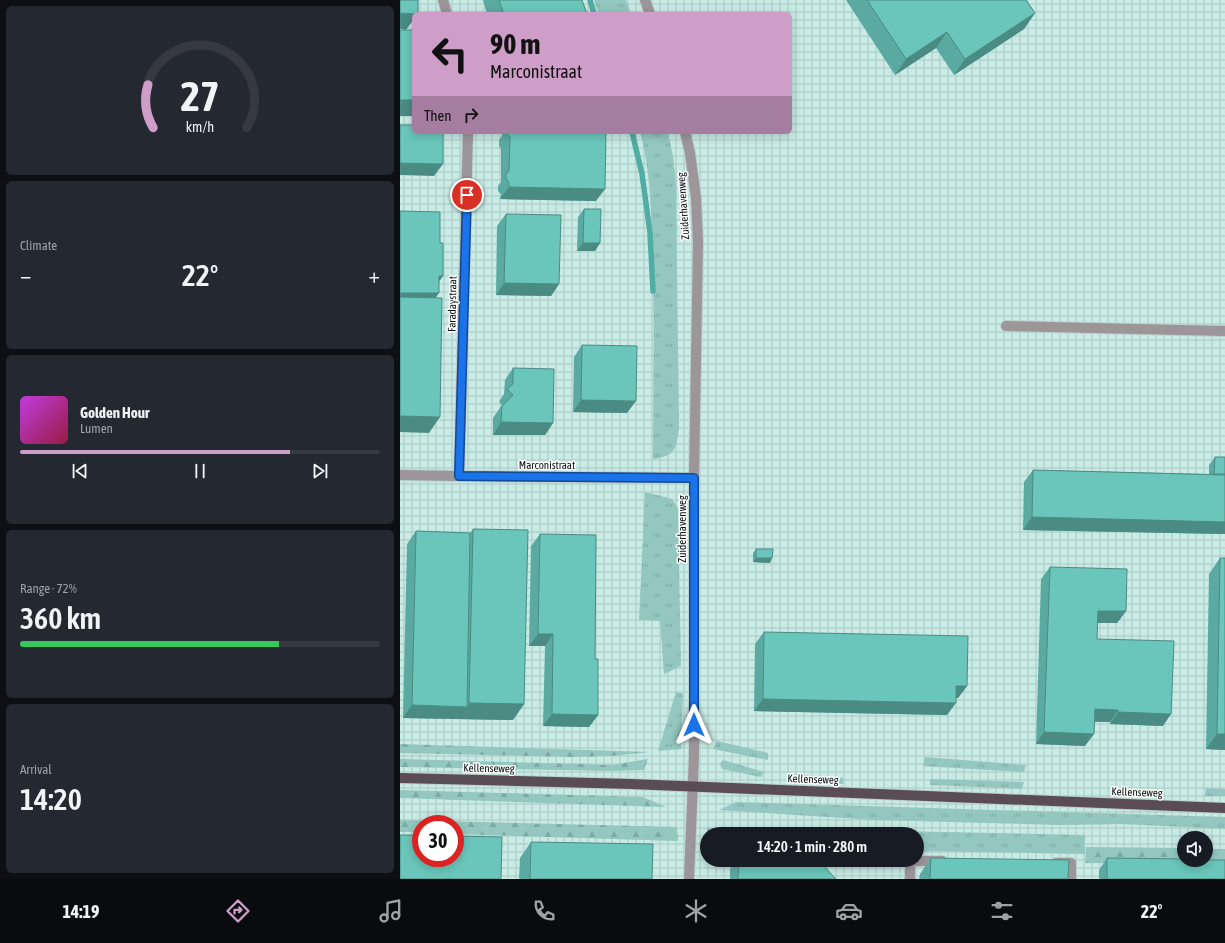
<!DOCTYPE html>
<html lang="en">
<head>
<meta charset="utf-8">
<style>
  body { margin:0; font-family:"Asap Condensed",sans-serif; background:#242831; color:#f1f3f6; height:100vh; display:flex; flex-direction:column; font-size:15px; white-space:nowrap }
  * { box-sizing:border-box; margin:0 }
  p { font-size:13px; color:#9ea1a6 }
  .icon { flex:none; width:22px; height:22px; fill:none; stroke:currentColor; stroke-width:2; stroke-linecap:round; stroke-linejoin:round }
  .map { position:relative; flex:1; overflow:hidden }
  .details { display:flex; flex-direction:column; gap:6px; padding:6px; background:#0d0f14; width:400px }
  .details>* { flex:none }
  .banner { position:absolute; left:12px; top:12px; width:380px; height:122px; border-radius:6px; box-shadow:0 2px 10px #0003; background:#ce9dc8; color:#111; overflow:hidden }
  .buttons { position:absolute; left:777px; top:831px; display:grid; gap:8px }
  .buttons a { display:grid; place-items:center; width:36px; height:36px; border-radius:50%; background:#171b24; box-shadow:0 2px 10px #0003; font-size:20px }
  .speed { position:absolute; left:12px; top:815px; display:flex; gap:8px; font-size:20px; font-weight:700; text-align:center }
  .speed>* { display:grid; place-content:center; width:52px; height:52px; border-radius:50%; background:#171b24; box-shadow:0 2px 10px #0003; line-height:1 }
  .speed .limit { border:6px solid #d22; background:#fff; color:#111 }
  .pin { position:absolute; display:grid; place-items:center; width:34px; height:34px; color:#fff; margin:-17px; border:2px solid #fff; border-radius:50%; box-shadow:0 1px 4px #0007 }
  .me { position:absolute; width:44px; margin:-22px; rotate:0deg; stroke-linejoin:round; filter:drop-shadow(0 0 3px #0008) }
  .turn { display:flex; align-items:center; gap:14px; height:84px; padding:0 12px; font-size:18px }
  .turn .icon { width:52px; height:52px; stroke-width:2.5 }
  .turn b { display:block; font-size:28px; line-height:34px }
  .then { display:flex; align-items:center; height:38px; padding:0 12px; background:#0003; gap:8px; font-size:15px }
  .big { font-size:30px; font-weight:600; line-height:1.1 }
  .details .tile { flex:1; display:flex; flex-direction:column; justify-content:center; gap:6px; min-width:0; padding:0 14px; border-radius:6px; background:#242831 }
  .details .dial { align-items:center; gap:0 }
  .dial svg { height:104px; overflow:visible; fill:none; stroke:#363941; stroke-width:7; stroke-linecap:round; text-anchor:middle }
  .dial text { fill:#f1f3f6; stroke:none }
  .song { display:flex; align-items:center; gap:12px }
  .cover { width:48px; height:48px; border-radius:6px; background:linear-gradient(135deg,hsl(290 70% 55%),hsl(340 70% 35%)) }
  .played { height:4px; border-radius:2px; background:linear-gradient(90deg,#ce9dc8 75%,#363941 75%) }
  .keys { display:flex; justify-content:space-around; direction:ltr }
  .heat { display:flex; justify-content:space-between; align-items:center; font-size:22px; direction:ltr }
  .charge { height:6px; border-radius:3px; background:linear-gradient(90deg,#34c759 72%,#363941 0) }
  .trip { position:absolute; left:300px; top:827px; width:224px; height:40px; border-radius:20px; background:#171b24; box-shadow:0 2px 10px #0003; font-weight:600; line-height:40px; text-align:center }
  .menu { display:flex; height:64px; justify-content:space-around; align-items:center; background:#090b0e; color:#9ea1a6 }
  .menu .icon { width:28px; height:28px }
  .menu .on { color:#ce9dc8 }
  .menu b { font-size:18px; color:#f1f3f6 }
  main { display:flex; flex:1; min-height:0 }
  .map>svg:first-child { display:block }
</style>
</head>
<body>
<main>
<section class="details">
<div class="tile dial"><svg viewBox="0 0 100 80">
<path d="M14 69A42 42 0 1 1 86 69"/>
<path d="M14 69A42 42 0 0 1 10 36" stroke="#ce9dc8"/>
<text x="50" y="56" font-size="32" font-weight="700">27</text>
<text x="50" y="72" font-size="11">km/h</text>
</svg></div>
<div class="tile"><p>Climate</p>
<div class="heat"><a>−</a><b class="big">22°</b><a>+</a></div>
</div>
<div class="tile">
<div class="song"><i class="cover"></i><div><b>Golden Hour</b><p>Lumen</p></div></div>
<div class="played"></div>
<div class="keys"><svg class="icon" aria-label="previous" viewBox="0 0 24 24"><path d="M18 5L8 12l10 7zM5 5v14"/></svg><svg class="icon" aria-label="pause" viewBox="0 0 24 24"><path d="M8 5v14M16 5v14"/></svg><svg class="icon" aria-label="next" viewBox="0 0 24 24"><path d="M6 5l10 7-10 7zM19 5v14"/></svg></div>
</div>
<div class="tile"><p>Range · 72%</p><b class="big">360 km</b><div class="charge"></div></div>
<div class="tile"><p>Arrival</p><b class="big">14:20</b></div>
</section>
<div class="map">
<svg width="825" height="879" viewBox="0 0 825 879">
  <defs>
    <pattern id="industrial-grid" width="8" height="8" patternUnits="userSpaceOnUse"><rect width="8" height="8" fill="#c9ebe6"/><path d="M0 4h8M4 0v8" fill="none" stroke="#abc8c4"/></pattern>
    <pattern id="grass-tufts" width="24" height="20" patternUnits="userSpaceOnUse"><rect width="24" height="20" fill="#93c7c0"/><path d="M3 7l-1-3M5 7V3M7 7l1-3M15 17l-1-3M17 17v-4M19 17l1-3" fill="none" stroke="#7daaa4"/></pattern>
    <pattern id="forest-firs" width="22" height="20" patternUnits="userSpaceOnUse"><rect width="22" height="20" fill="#93c7c0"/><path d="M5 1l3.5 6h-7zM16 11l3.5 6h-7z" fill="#7daaa4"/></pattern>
  </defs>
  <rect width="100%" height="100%" fill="#ddf5f2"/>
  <path fill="url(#industrial-grid)" fill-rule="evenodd" d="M 0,0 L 825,0 L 825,879 L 0,879 ZM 14,14 L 390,14 L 390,132 L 14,132 ZM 21,824 L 55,824 L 55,858 L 21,858 ZM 307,834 L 517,834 L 517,860 L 307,860 ZM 784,838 L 806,838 L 806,860 L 784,860 Z"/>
  <g fill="url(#grass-tufts)">
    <path d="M 194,0 L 226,0 L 231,14 L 199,14 Z"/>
    <path d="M 240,132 L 268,132 L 273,156 L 276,184 L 279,428 C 276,449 276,456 253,459 C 253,387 255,315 252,243 C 251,206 250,168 240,132 Z"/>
    <path d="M 245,492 L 272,499 L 278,508 L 281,666 L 264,674 L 260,621 L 239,620 Z"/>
    <path d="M 276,692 L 283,694 L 281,749 L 258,751 Z"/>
    <path d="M 317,741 L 368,753 L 368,760 L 313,749 Z"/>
    <path d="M 525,757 L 626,765 L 624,772 L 523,766 Z"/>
    <path d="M 323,760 L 364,772 L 361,777 L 322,769 L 320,764 Z"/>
    <path d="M 391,774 L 443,778 L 443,784 L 388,780 Z"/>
    <path d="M 530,779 L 624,782 L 622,789 L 530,785 Z"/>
    <path d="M 806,788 L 825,789 L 825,796 L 805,796 Z"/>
    <path d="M 336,802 L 825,817 L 825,829 L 722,824 L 661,825 L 474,820 L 319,810 Z"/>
    <path d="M 307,828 L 494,831 L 685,835 L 685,854 L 517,851 L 517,834 L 307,834 L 307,836 Z"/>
  </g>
  <g fill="url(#forest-firs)">
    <path d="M 0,744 L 250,752 L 211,756 L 174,757 L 0,753 Z"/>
    <path d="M 0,759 L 183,764 L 212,765 L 248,759 L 244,770 L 212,771 L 0,767 Z"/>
    <path d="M 0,790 L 243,797 L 266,807 L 0,798 Z"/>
    <path d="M 0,820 L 277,827 L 278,841 L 55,834 L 55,824 L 21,824 L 21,832 L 0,832 Z"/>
    <path d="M 686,847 L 784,848 L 784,860 L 806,860 L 806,849 L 825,849 L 825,864 L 685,863 Z"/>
  </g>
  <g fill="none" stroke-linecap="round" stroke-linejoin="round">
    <g stroke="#50ada3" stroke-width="5.5">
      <path d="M 190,0 L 194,14"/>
      <path d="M 232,132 L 242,174 L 250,233 L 253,291"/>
    </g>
    <g stroke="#bbd1ce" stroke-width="12">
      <g id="minor">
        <path d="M 43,0 L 47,14"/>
        <path d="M 245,0 L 250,14"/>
        <path d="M 285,132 L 290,153 L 296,198 L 298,242 L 294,478 L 294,755 L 289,879"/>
        <path d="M 606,326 L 825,331"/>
        <path d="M 0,475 L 59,476 L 294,478"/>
        <path d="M 59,476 L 68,132"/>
        <path d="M 656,863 L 671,863 L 671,879"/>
        <path d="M 510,879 L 510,861 L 542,861"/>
      </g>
    </g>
    <g stroke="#bbd1ce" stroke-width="12">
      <path id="major" d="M 0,778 L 231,784 L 825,808"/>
    </g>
    <use href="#minor" stroke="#9c959a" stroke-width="10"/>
    <use href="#major" stroke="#594c55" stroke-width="10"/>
  </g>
  <g fill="#5baaa1">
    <path d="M 83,0 L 182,0 L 187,14 L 87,14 Z"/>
    <path d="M 446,0 L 626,0 L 635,13 L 624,29 L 554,75 L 536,48 L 495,75 Z"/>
    <path d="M 102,132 L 206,132 L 196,201 L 100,199 L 101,194 L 98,191 L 98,186 L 101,182 L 101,149 L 99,146 L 99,140 L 102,136 Z"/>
    <path d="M 184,209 L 200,243 L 195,251 L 177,251 L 178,217 Z"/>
    <path d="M 106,214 L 159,284 L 151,296 L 96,295 L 97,226 Z"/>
    <path d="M 182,345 L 227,413 L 173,412 L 174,357 Z"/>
    <path d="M 113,368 L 153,423 L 145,435 L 93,435 L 93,418 L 102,405 L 99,402 L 104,394 L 105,380 Z"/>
    <path d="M 815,457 L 825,457 L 825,534 L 623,530 L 624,482 L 633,470 L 809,474 L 809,465 Z"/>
    <path d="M 73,529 L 124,704 L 113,720 L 3,718 L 7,544 L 16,531 L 70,533 Z"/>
    <path d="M 140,534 L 195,659 L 198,715 L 189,727 L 143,726 L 145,646 L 129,646 L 131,546 Z"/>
    <path d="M 356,549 L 370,563 L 353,562 L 353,553 Z"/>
    <path d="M 820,558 L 825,558 L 825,750 L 806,749 L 809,574 Z"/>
    <path d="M 650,567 L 726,611 L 717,623 L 697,623 L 697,639 L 763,726 L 710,724 L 710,722 L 694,722 L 685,746 L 636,744 L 641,579 Z"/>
    <path d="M 364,632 L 567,686 L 558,698 L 556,698 L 547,715 L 354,711 L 355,644 Z"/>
    <path d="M 131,842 L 252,879 L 119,879 L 120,858 Z"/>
    <path d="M 531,858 L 668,879 L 519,879 L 520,874 Z"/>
    <path d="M 707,858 L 825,879 L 699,879 L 699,870 Z"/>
    <path d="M 336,860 L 418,860 L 418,863 L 436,879 L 330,879 L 330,869 Z"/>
  </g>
  <g fill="#4a8b83">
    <path d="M 0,13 L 14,14 L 14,19 L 6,30 L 0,29 Z"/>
    <path d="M 635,13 L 624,29 L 554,75 L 565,59 Z"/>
    <path d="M 547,32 L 536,48 L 495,75 L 506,59 Z"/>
    <rect x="0" y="100" width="14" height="16"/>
    <path d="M 0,163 L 43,164 L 34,176 L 0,175 Z"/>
    <path d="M 109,187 L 205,189 L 196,201 L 100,199 Z"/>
    <path d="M 183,243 L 200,243 L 195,251 L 177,251 Z"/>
    <path d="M 39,276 L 43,276 L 32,292 Z"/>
    <path d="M 104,283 L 159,284 L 151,296 L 96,295 Z"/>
    <path d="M 0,293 L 39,293 L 28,309 L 0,309 Z"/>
    <path d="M 181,400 L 236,401 L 227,413 L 173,412 Z"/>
    <path d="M 0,416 L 40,417 L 29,433 L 0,432 Z"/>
    <path d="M 101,422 L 153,423 L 145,435 L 93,435 Z"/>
    <path d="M 632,517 L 825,522 L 825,534 L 623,530 Z"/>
    <path d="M 356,558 L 372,558 L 370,563 L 353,562 Z"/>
    <path d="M 698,611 L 726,611 L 717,623 L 689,623 Z"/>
    <path d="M 138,634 L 153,634 L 145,646 L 129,646 Z"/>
    <path d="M 556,686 L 567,686 L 558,698 L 547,698 Z"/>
    <path d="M 363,699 L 556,703 L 547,715 L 354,711 Z"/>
    <path d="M 69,703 L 124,704 L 113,720 L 3,718 L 12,705 L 67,707 Z"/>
    <path d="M 695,709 L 718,710 L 710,722 L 686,721 Z"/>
    <path d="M 718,712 L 771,714 L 763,726 L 710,724 Z"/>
    <path d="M 152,714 L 198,715 L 189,727 L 143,726 Z"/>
    <path d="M 644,732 L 694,734 L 685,746 L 636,744 Z"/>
    <path d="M 817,734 L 825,734 L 825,750 L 806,749 Z"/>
  </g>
  <g fill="#6ac6bb" stroke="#4a8b83">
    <path d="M 0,0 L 18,0 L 18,14 L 0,13 Z"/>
    <path d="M 99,0 L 182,0 L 187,14 L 104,14 Z"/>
    <path d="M 467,0 L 626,0 L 635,13 L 565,59 L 547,32 L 506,59 Z"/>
    <rect x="0" y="30" width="14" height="70"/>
    <path d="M 0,125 L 14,125 L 14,132 L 43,132 L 43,164 L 0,163 Z"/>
    <path d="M 107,132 L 206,132 L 205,189 L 109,187 L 109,182 L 106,179 L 106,174 L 109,171 L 110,137 L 107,134 Z"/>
    <path d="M 184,209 L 201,209 L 200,243 L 183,243 Z"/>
    <path d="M 0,211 L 40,212 L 40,243 L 43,243 L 43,276 L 39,276 L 39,293 L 0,293 Z"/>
    <path d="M 106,214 L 161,215 L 159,284 L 104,283 Z"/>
    <path d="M 0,297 L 42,298 L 40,417 L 0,416 Z"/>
    <path d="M 182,345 L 237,346 L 236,401 L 181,400 Z"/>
    <path d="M 113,368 L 154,369 L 153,423 L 101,422 L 102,406 L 113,395 L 107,389 L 113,384 Z"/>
    <path d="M 815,457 L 825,457 L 825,474 L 814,474 Z"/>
    <path d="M 633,470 L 825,475 L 825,522 L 632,517 Z"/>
    <path d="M 73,529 L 128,530 L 124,704 L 69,703 Z"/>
    <path d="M 16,531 L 70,533 L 67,707 L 12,705 Z"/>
    <path d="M 140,534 L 196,535 L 195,659 L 198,659 L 198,715 L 152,714 L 153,634 L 138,634 Z"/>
    <path d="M 356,549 L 373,549 L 372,558 L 356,558 Z"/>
    <path d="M 820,558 L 825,558 L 825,734 L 817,734 Z"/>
    <path d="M 650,567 L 727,569 L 726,611 L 698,611 L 697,639 L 774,641 L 771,714 L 718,712 L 718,710 L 695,709 L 694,734 L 644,732 Z"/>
    <path d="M 364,632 L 568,636 L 567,686 L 556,686 L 556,703 L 363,699 Z"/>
    <path d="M 0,835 L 21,835 L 21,858 L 55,858 L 55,836 L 102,837 L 101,879 L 0,879 Z"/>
    <path d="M 131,842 L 253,844 L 252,879 L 130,879 Z"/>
    <path d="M 531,858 L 669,860 L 668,879 L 530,879 Z"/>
    <path d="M 707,858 L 784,859 L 784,860 L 825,860 L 825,879 L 707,879 Z"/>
    <path d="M 339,860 L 418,860 L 418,863 L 421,863 L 436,879 L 338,879 Z"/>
  </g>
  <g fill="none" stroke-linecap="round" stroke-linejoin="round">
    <g stroke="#114b97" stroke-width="10">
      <path id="route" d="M 67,195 L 59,476 L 294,478 L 294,725"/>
    </g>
    <use href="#route" stroke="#1a73e8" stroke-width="7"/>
  </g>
  <g text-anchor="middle" stroke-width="3" stroke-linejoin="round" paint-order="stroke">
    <g font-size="11" fill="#091211" stroke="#fff">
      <text transform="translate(283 206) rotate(-94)" y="4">Zuiderhavenweg</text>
      <text transform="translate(52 304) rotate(-89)" y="4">Faradaystraat</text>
      <text x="147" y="469">Marconistraat</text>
      <text transform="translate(282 529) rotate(-90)" y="4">Zuiderhavenweg</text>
      <text transform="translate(89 768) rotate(1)" y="4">Kellenseweg</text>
      <text transform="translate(413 779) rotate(2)" y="4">Kellenseweg</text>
      <text transform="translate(737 792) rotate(2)" y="4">Kellenseweg</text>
    </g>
  </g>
</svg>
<div class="buttons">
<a><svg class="icon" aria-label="sound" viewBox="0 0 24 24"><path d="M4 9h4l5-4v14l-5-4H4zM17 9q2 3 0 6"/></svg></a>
</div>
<div class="speed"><div class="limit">30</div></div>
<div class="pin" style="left:67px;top:195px;background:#d93025"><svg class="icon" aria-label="arrive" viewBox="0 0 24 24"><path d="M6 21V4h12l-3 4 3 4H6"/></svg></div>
<svg class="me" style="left:294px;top:725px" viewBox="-20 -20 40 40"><path d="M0-17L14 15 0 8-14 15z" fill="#1a73e8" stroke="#fff" stroke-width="4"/></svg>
<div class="trip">14:20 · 1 min · 280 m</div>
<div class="banner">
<div class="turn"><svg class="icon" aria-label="left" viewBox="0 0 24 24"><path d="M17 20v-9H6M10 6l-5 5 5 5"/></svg><div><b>90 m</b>Marconistraat</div></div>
<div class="then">Then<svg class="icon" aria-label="right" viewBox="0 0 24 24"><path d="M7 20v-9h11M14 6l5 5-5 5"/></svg></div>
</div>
</div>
</main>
<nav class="menu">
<b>14:19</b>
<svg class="icon on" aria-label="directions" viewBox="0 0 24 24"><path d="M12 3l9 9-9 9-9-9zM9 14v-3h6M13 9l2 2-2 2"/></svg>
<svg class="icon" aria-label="music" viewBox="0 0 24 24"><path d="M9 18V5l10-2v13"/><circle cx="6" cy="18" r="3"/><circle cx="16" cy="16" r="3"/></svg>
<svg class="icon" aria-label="phone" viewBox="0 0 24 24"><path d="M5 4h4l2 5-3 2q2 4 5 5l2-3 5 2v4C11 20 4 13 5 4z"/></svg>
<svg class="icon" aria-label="climate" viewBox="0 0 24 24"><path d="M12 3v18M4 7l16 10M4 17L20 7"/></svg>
<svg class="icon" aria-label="car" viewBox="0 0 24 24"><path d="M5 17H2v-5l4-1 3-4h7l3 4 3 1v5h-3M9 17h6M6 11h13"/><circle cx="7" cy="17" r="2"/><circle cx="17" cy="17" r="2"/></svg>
<svg class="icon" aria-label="filters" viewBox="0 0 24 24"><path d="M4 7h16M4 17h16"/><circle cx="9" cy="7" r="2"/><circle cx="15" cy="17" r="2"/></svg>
<b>22°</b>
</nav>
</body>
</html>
